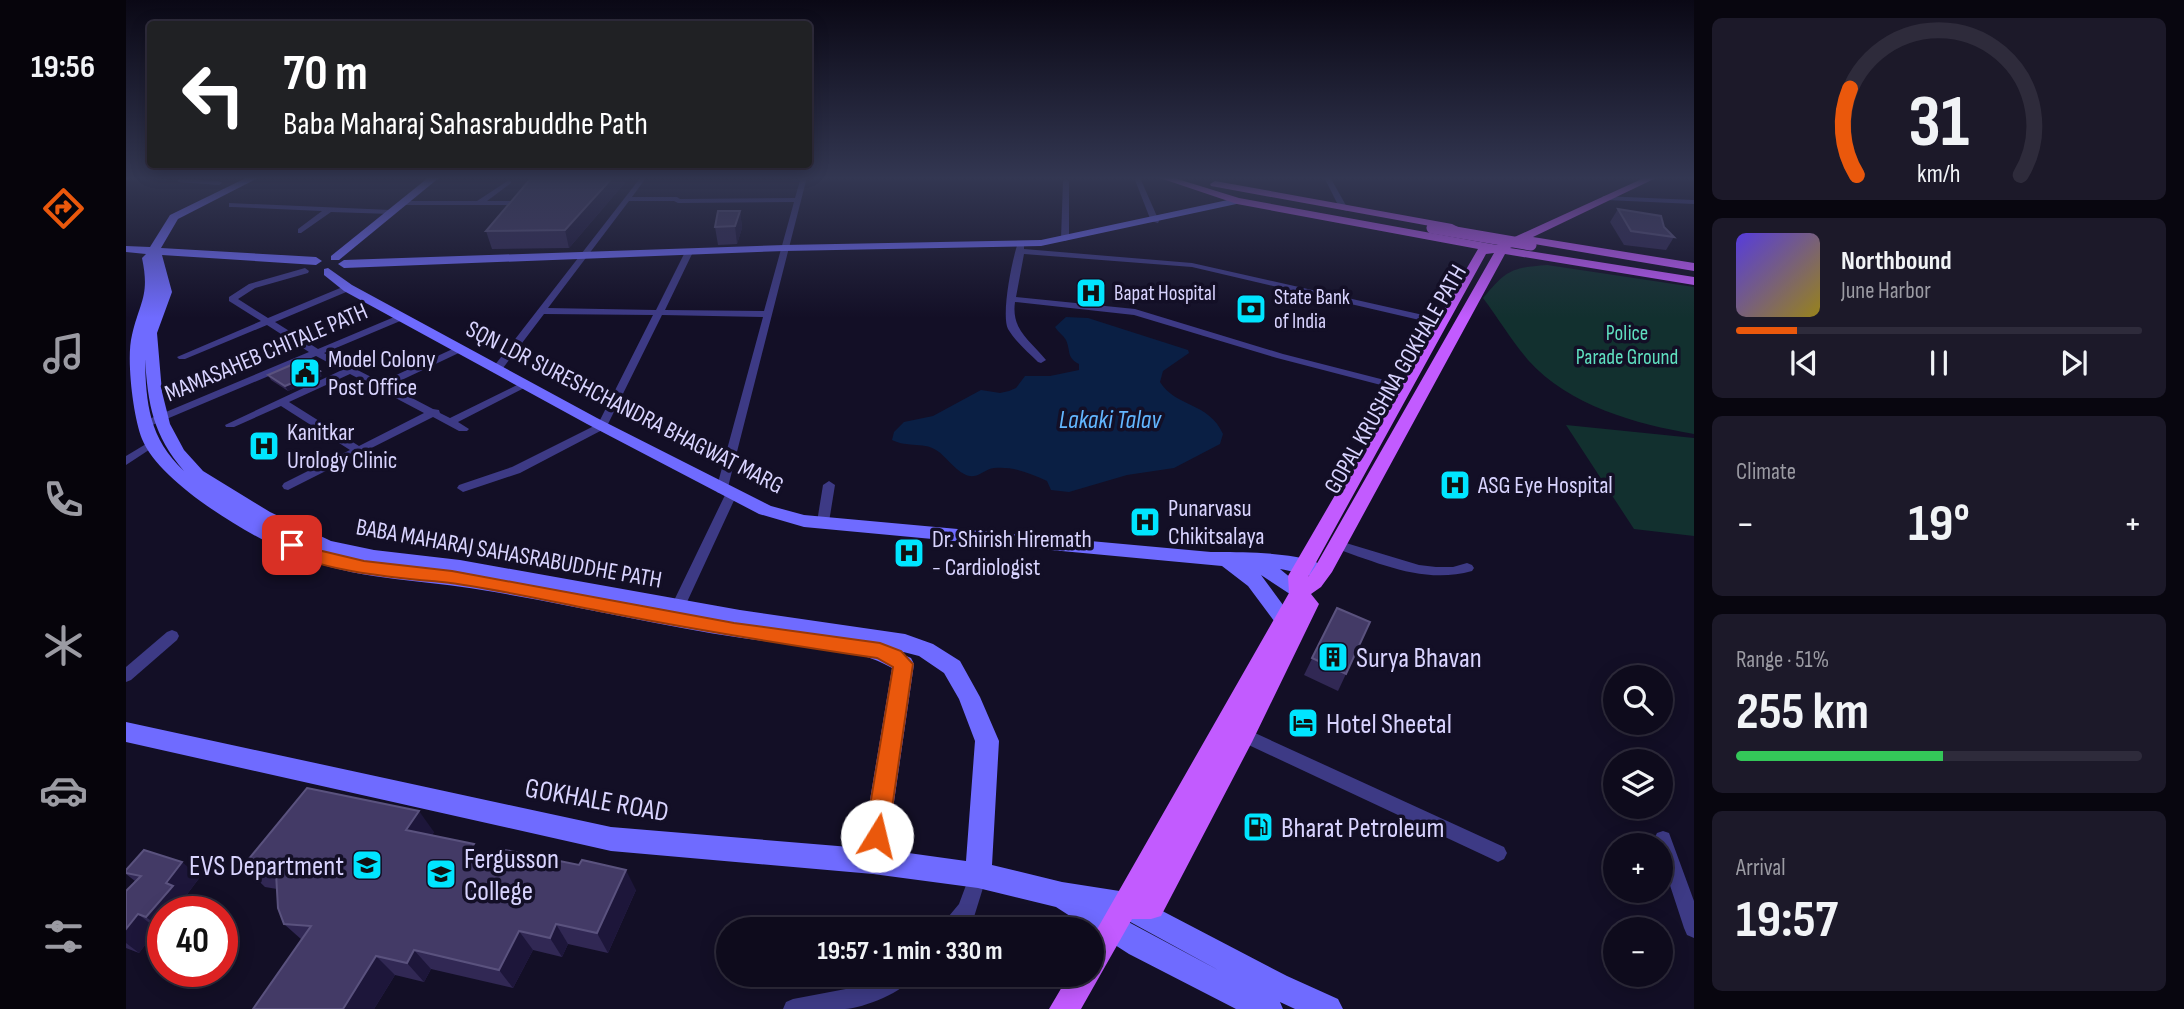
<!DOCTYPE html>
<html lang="en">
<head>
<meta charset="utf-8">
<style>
  body { margin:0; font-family:"Sofia Sans Condensed",sans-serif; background:#1c1929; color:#f1f3f6; height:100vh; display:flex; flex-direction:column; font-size:26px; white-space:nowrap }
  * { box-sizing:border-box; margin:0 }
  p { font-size:23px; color:#9b9ba3 }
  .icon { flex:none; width:38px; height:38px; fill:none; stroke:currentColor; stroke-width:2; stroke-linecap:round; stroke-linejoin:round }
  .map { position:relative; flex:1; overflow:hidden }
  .panel { display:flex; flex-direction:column; gap:18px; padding:18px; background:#08060f; width:490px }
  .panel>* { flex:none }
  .banner { position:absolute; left:21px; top:21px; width:665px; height:147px; border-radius:7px; box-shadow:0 4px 18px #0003,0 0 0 2px #2e2b3b; background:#202124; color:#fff; overflow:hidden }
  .buttons { position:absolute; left:1477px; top:665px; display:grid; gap:14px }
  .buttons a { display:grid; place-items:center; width:70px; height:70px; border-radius:50%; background:#0e0b1c; box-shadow:0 4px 18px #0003,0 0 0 2px #2e2b3b; font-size:35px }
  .speed { position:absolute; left:21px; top:896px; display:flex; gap:14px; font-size:35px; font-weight:700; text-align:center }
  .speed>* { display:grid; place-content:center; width:91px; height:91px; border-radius:50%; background:#0e0b1c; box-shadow:0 4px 18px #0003,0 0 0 2px #2e2b3b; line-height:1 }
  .speed .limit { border:10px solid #d22; background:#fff; color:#111 }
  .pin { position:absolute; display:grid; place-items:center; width:60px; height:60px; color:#fff; margin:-30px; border-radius:14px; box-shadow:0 4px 10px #0006 }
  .me { position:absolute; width:77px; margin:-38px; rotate:9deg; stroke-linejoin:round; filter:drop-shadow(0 0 5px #0008) }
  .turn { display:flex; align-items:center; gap:24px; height:147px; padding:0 21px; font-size:32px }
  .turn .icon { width:91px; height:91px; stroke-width:2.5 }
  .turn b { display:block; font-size:49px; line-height:60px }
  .big { font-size:52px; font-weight:700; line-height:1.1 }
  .panel .widget { flex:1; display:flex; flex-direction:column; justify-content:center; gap:10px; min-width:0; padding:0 24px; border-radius:10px; background:#1c1929 }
  .panel .dial { align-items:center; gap:0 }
  .dial svg { height:182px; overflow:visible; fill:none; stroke:#2e2b3b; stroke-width:7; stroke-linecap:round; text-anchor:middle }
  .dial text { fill:#f1f3f6; stroke:none }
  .song { display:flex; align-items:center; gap:21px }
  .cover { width:84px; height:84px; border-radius:10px; background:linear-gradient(135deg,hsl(250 70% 55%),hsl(50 70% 35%)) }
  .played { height:7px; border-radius:4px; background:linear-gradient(90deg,#ea580c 15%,#2e2b3b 15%) }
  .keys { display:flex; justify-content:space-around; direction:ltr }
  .heat { display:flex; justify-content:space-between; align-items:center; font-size:38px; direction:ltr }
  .charge { height:10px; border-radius:5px; background:linear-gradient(90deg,#34c759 51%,#2e2b3b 0) }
  .trip { position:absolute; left:590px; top:917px; width:388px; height:70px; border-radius:35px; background:#0e0b1c; box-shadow:0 4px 18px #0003,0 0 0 2px #2e2b3b; font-weight:700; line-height:70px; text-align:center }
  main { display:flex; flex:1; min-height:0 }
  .tabs { display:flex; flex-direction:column; width:126px; justify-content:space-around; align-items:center; background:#06040b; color:#9b9ba3 }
  .tabs .icon { width:49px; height:49px }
  .tabs .current { color:#ea580c }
  .tabs b { font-size:32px; color:#f1f3f6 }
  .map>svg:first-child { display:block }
</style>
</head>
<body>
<main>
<nav class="tabs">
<b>19:56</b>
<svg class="icon current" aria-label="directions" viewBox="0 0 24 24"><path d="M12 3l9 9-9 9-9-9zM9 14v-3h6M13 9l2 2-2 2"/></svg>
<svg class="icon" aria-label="music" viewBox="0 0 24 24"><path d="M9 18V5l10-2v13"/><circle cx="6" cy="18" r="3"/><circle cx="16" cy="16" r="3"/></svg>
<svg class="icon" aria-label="phone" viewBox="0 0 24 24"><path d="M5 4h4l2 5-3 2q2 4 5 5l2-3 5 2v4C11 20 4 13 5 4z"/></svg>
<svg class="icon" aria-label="climate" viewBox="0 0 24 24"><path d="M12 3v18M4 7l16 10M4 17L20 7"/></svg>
<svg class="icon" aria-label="car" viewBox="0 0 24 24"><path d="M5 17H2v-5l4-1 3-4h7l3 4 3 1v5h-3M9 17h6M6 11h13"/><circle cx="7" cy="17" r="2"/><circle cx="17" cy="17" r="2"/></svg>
<svg class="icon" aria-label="filters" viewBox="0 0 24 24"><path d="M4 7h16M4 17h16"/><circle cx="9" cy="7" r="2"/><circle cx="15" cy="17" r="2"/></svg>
</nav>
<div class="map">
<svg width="1568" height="1009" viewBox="0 0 1568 1009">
  <rect width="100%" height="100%" fill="#130f26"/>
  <g fill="#12302f">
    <path d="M 1421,265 L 1568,287 L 1568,434 C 1510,424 1443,406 1402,360 C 1386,341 1372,318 1357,298 C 1381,270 1384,268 1421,265 Z"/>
    <path d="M 1440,425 L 1568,438 L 1568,536 L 1508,529 Z"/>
  </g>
  <path fill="#0a1f44" d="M 940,317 L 962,318 L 1062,350 L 1063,353 L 1037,371 L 1034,382 C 1049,407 1083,402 1097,434 L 1094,444 L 1048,468 L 1001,475 L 943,492 L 925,490 L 921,481 C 904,473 887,466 868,468 C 860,469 855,475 848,476 C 835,478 822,459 813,452 C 800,441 781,448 766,440 L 768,432 L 778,422 L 807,416 L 855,390 L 874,393 L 883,391 L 890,388 L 899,376 L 924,376 L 953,370 L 953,364 C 940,357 945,351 940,340 C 937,335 932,332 929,327 Z"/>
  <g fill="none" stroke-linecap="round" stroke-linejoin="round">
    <g fill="#3d3a85" fill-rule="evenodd">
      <path d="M 515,177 L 520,178 L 506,197 L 551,197 L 554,199 L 669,198 L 675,177 L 681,177 L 601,491 L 609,491 L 611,494 L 555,615 L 553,619 L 548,620 L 543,619 L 541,615 L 600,493 L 592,493 L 590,490 L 637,317 L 536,315 L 480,428 L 394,473 L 337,492 L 331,488 L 333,485 L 386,467 L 472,424 L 527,315 L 418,314 L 374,372 L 370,373 L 365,370 ZM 503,201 L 548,201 L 552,203 L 668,202 L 638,311 L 539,310 L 567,252 L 563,250 L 559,252 L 530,310 L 422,308 Z"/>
      <path d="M 1198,177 L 1204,177 L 1222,209 L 1221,211 L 1214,209 Z"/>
      <path d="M 1012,178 L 1015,180 L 1033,221 L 1032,223 L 1025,221 L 1009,180 Z"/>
      <path d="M 54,179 L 93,181 L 96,183 L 93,185 L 52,182 L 52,180 Z"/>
      <path d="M 940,179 L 943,181 L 943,239 L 939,241 L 935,239 L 937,181 Z"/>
      <path d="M 383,180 L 385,181 L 385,183 L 361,201 L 388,201 L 389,203 L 385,205 L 277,205 L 273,203 L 277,201 L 351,201 Z"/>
      <path d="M 1477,196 L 1568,200 L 1568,204 L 1480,200 L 1476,198 Z"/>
      <path d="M 103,203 L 265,210 L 269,212 L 265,214 L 205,212 L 175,233 L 172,233 L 172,229 L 196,211 L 106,207 L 103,207 Z"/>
      <path d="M 892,243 L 898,243 L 898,249 L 1066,263 L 1315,319 L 1320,322 L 1315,325 L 1066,267 L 898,254 L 890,297 L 1009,309 L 1157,354 L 1282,386 L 1283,388 L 1278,391 L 1151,358 L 1008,315 L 889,302 C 885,330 904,340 920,360 L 915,363 L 912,362 C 902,352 889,341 882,329 C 875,315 886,259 892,243 Z"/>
      <path d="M 179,268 L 183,271 L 182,273 L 129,288 L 112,299 L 142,318 L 219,286 L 225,286 L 225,290 L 149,322 L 192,349 L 273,315 L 279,315 L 279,319 L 198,353 L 255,382 L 331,347 L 337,347 L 337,351 L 263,386 L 307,409 L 313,410 L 314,413 L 324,418 L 395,383 L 403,383 L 404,385 L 332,422 L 343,429 L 341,431 L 333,431 L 307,417 L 162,490 L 158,489 L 156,486 L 158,483 L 224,450 L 155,406 L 108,427 L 100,427 L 99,425 L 216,370 L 190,356 L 24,426 L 16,426 L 15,424 L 16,422 L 183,352 L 141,325 L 59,359 L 53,359 L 51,357 L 135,321 L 103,301 L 103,297 L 123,284 ZM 224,374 L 298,413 L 233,446 L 163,402 Z"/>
      <path d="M 25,441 L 31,444 L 29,446 L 0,465 L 0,456 Z"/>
      <path d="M 703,481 L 709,485 L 703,522 L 697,526 L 691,522 L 697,485 Z"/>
      <path d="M 1210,540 L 1293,565 L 1310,567 L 1327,567 L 1341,563 L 1346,565 L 1348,568 L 1346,571 C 1297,585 1251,562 1205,547 L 1204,544 L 1205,541 Z"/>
      <path d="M 46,630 L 51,632 L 53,636 L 51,640 L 5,680 L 0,682 L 0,667 L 41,632 Z"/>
      <path d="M 1118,728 L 1378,847 L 1381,853 L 1378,859 L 1372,862 L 1366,859 L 1112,740 L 1110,735 L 1112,730 Z"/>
      <path d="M 1537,831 L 1543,833 L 1568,901 L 1568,938 L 1561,935 L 1558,928 L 1535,858 L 1535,845 L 1530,845 L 1528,839 L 1531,833 Z"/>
      <path d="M 852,866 L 858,869 L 861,875 L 848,917 L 837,929 L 816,929 L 818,922 L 833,904 L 846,869 Z"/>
      <path d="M 760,975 L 787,975 C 780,992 737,1008 719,1009 C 698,1009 677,1009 657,1009 L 660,1002 L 667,999 L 725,988 Z"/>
    </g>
    <g fill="#6f6bff" fill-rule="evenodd">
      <path d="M 0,177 L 6,177 L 0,180 Z"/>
      <path d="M 122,177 L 134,177 L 52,219 L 35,248 L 190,257 L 196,261 L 190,265 L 36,255 L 46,292 L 31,333 L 36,392 L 44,424 L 58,450 L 77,471 L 144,512 L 205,541 L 248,550 L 334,560 L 614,610 L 779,634 L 807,644 L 834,661 L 854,697 L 873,741 L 866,865 L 936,882 L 1000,892 L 1161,976 L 1212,999 L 1217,1009 L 1169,1009 L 1154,1002 L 1157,1009 L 1110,1009 L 1003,954 L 930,907 L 852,888 L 747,874 L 485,851 L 0,742 L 0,722 L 485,827 L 736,848 L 766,668 C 723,643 664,646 616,638 C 529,625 443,604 356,590 C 299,580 239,580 184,561 C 137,545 35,486 16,439 C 7,416 0,358 6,335 C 14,301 24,296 16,258 L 20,254 L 0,252 L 0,246 L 24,247 L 44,215 ZM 19,359 C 22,405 27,435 58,471 C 23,438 20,404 19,359 ZM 762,648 L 793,656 L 818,673 L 833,699 L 849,741 L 840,861 L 761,850 L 788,664 L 785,658 ZM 995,918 L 997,918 L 1094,971 Z"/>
      <path d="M 303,177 L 314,177 L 213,260 L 205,260 L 205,256 Z"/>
      <path d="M 1111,198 L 1116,201 L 1115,203 L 915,246 L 658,251 L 218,268 L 212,264 L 218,260 L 658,245 L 915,240 Z"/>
      <path d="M 202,268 L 226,285 L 471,418 L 645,506 L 678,515 L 1085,552 C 1107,552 1189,551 1201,570 L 1198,575 C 1186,578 1167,571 1154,569 L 1183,593 L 1180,598 L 1173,600 L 1135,575 L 1168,620 L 1165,625 L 1158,628 L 1151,625 L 1122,586 L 1096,566 L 678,527 L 633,514 L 461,424 L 218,291 L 198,275 L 198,269 Z"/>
    </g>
    <g fill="#c25bff" fill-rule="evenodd">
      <path d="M 1031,177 L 1045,177 L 1113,198 L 1371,245 L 1520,177 L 1532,177 L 1407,237 L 1568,263 L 1568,271 L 1396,242 L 1384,248 L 1568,277 L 1568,285 L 1379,254 L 1206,572 L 1195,587 L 1185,594 L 1193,604 L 1126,742 L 1035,916 L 1025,919 L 1006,919 L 955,1009 L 923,1009 L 943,975 L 966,975 L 966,938 L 1163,593 L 1162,576 L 1352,249 L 1111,204 ZM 1368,253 L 1189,567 L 1182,577 L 1360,254 Z"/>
      <path d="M 1089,181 L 1326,224 L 1332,227 L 1326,230 L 1085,186 L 1084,184 Z"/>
    </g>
    <path stroke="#c25bff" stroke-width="11" d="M 1306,228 L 1405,245"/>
  </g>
  <g fill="#312854">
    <path d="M 406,177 L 501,177 L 502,179 L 443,248 L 366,249 L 360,231 Z"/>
    <path d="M 1492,209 L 1538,227 L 1548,237 L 1540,250 L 1498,245 L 1484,222 Z"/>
    <path d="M 614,211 L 616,228 L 611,244 L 592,245 L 589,227 Z"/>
    <path d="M 142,375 L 196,376 L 162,391 L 145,380 Z"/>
    <path d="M 1211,608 L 1220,674 L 1212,691 L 1178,675 Z"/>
    <path d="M 308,832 L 306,835 L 359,861 L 510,890 L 482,953 L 442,944 L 436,957 L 407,950 L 387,988 L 305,969 L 298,982 L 269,975 L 248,1009 L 127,1009 L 176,940 L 158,924 L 151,889 L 139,887 L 117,866 Z"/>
    <path d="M 0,870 L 74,877 L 59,897 L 65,901 L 37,912 L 37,931 L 31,929 L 13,953 L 0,948 L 0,891 L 9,881 L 0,874 Z"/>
  </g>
  <g fill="#1d163a">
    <path d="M 487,177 L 501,177 L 502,179 L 443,248 L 439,230 Z"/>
    <path d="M 614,211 L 616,228 L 611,244 L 609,226 Z"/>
    <path d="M 194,371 L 196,376 L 162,391 L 159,386 Z"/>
    <path d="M 293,811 L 308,832 L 296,850 L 280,830 Z"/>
    <path d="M 348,844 L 362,864 L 340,857 Z"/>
    <path d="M 56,862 L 74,877 L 59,897 L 65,901 L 57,912 L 37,912 L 37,930 L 20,917 L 40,883 Z"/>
    <path d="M 500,870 L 510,890 L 482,953 L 471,933 Z"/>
    <path d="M 12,914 L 31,929 L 13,953 L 0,943 L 0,929 Z"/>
    <path d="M 430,924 L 442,944 L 436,957 L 424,938 Z"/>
    <path d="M 393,931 L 407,950 L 387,988 L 373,970 Z"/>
    <path d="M 288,950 L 305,969 L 298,982 L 281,963 Z"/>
    <path d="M 250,956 L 269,975 L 248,1009 L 217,1009 Z"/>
  </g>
  <g fill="#433a66" stroke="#5a527e" stroke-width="2">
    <path d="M 406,177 L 487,177 L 439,230 L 360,231 Z"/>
    <path d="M 1492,209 L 1535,216 L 1538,227 L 1548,237 L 1505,231 Z"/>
    <path d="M 592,211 L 614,211 L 609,226 L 589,227 Z"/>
    <path d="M 177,360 L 194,371 L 159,386 L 142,375 Z"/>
    <path d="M 1211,608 L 1244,622 L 1220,674 L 1186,658 Z"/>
    <path d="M 181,788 L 293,811 L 280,830 L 348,844 L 340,857 L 366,862 L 374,849 L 453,865 L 456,860 L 500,870 L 471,933 L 430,924 L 424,938 L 393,931 L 373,970 L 288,950 L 281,963 L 250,956 L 217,1009 L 127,1009 L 185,926 L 158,924 L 152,908 L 150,873 L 117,866 Z"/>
    <path d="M 18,850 L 56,862 L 40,883 L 47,886 L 20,917 L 12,914 L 0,929 L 0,891 L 15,876 L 0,873 L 0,870 Z"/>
  </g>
  <linearGradient id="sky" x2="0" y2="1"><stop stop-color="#0a0815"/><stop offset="0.56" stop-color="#333752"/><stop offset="1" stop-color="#333752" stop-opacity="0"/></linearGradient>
  <rect width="1568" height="318" fill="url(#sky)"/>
  <path fill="#ea580c" stroke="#983908" stroke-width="2" d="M 166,539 L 192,550 L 238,561 L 326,571 L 608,623 L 754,643 L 775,651 L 787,664 L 762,836 L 759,844 L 751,847 L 743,844 L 739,836 L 767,667 L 751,658 C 663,645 576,631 489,614 C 431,603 374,589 316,582 C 284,579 176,571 158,545 L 160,541 Z"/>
  <defs>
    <g id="hospital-square" transform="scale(1.575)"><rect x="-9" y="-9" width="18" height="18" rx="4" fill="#00e5ff" stroke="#130f26"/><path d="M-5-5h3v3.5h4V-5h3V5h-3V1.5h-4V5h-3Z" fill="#111"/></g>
    <g id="bank-square" transform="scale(1.575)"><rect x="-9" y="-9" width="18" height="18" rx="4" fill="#00e5ff" stroke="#130f26"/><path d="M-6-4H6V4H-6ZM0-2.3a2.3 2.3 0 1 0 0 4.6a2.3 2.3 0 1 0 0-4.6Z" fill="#111"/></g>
    <g id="civic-square" transform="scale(1.575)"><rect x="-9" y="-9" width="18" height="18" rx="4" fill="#00e5ff" stroke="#130f26"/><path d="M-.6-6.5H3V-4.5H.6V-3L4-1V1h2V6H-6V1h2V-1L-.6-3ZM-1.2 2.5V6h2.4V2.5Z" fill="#111"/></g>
    <g id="building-square" transform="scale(1.575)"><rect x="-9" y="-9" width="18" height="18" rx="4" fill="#00e5ff" stroke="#130f26"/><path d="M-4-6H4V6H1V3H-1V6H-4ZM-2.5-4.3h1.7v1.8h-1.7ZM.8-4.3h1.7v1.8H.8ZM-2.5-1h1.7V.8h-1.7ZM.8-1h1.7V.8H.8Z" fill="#111"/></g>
    <g id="hotel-square" transform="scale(1.575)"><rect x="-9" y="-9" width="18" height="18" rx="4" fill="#00e5ff" stroke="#130f26"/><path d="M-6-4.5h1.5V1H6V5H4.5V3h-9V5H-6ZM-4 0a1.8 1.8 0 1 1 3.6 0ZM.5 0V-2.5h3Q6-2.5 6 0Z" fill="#111"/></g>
    <g id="fuel-square" transform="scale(1.575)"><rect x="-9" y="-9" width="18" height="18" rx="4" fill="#00e5ff" stroke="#130f26"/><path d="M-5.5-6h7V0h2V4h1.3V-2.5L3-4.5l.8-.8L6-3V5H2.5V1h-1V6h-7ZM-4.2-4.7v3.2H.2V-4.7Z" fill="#111"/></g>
    <g id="university-square" transform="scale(1.575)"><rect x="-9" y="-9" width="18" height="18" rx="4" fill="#00e5ff" stroke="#130f26"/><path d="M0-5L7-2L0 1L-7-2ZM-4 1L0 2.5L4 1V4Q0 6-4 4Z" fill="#111"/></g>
  </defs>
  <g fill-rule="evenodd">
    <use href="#hospital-square" x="965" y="293"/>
    <use href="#bank-square" x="1125" y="309"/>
    <use href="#civic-square" x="179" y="373"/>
    <use href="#hospital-square" x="138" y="446"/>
    <use href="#hospital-square" x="1329" y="485"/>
    <use href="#hospital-square" x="1019" y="522"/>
    <use href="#hospital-square" x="783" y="553"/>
    <use href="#building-square" x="1207" y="657"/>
    <use href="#hotel-square" x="1177" y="723"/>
    <use href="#fuel-square" x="1132" y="827"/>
    <use href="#university-square" x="241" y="865"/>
    <use href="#university-square" x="315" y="874"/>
  </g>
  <g text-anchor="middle" stroke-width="7" stroke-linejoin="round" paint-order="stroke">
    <g font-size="21" fill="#d9d4ff" stroke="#130f26" text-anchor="start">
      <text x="988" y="300">Bapat Hospital</text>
      <text x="1148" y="304">State Bank<tspan x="1148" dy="24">of India</tspan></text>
    </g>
    <g font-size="21" fill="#5fe0c0" stroke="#130f26">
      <text x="1501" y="340">Police<tspan x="1501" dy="24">Parade Ground</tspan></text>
    </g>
    <g font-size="24" fill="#d9d4ff" stroke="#130f26">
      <text transform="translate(140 352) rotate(-23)" y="8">MAMASAHEB CHITALE PATH</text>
      <text transform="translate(1269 379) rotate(-60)" y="8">GOPAL KRUSHNA GOKHALE PATH</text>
      <text transform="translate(499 407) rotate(27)" y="8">SQN LDR SURESHCHANDRA BHAGWAT MARG</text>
      <text transform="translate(383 553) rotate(10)" y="8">BABA MAHARAJ SAHASRABUDDHE PATH</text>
    </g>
    <g font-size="24" fill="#d9d4ff" stroke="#130f26" text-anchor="start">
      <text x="202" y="367">Model Colony<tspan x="202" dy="28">Post Office</tspan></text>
      <text x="161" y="440">Kanitkar<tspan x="161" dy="28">Urology Clinic</tspan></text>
      <text x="1352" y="493">ASG Eye Hospital</text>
      <text x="1042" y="516">Punarvasu<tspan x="1042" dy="28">Chikitsalaya</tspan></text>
      <text x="806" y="547">Dr. Shirish Hiremath<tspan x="806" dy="28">- Cardiologist</tspan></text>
    </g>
    <g font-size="26" font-style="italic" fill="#62b6ff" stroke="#130f26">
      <text x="984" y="428">Lakaki Talav</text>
    </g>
    <g font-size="28" fill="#d9d4ff" stroke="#130f26" text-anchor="start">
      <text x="1230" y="667">Surya Bhavan</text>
      <text x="1200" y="733">Hotel Sheetal</text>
      <text x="1155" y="837">Bharat Petroleum</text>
      <text x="338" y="868">Fergusson<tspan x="338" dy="32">College</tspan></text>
      <text x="218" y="875" text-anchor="end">EVS Department</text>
    </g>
    <g font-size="28" fill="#d9d4ff" stroke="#130f26">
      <text transform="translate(471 799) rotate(10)" y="10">GOKHALE ROAD</text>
    </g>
  </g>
</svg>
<div class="buttons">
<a><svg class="icon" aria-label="search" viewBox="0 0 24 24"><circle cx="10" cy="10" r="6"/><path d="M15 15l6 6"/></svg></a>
<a><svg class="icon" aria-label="layers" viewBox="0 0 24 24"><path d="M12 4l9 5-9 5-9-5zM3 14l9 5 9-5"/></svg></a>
<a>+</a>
<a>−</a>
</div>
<div class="speed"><div class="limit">40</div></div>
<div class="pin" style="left:166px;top:545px;background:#d93025"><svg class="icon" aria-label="arrive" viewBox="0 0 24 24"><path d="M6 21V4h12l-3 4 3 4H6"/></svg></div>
<svg class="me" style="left:751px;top:836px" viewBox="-20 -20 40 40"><circle r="19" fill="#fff"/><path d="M0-13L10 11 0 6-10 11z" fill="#ea580c"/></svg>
<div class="trip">19:57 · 1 min · 330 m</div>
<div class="banner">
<div class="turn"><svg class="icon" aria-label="left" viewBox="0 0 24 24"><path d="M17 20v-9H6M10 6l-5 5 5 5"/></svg><div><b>70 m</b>Baba Maharaj Sahasrabuddhe Path</div></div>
</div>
</div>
<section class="panel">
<div class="widget dial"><svg viewBox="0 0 100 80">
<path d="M14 69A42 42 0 1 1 86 69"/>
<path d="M14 69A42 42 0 0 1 11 31" stroke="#ea580c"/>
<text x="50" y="56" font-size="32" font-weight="700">31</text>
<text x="50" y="72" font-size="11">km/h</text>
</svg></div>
<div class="widget">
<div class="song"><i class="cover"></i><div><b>Northbound</b><p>June Harbor</p></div></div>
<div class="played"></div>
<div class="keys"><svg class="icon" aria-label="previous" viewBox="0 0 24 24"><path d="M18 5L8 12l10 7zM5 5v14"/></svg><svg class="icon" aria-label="pause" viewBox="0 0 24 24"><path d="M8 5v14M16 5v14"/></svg><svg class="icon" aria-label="next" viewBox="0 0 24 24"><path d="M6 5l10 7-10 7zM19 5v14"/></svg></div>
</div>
<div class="widget"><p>Climate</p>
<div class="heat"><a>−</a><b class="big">19°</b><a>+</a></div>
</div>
<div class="widget"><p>Range · 51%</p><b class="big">255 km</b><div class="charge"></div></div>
<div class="widget"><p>Arrival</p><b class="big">19:57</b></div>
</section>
</main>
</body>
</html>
